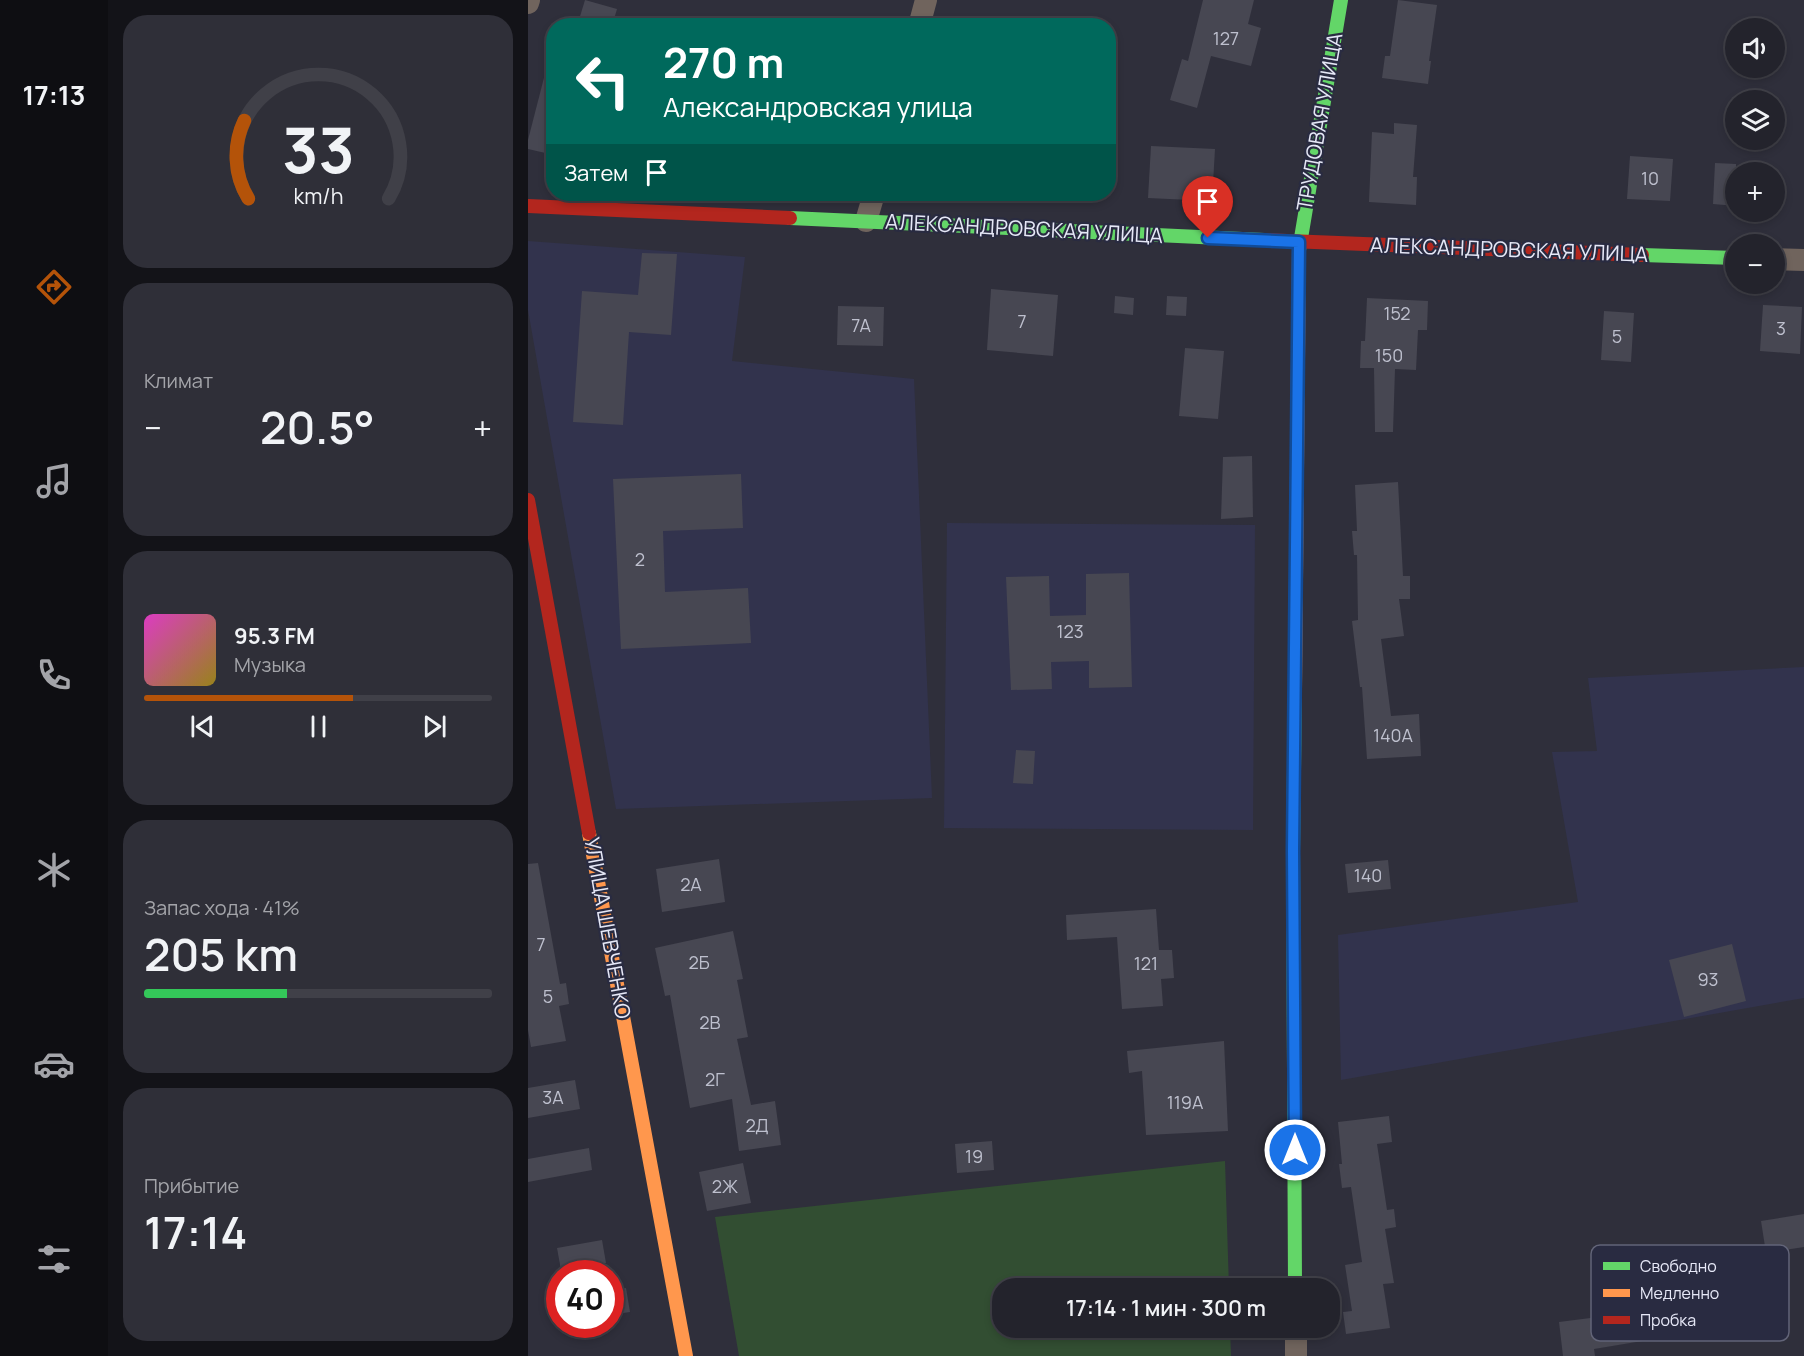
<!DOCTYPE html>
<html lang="ru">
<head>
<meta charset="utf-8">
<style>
  body { margin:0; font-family:Manrope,sans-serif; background:#2f2f38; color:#f1f3f6; height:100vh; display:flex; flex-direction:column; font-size:22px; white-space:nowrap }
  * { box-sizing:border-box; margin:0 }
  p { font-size:20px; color:#a3a4a9 }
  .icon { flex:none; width:33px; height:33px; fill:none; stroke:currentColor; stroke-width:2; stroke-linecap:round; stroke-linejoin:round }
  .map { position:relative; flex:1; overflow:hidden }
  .drawer { display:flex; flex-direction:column; gap:15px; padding:15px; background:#131318; width:420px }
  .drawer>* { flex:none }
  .guide { position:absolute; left:18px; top:18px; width:570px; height:183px; border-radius:24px; box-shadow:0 3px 9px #0003,0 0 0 2px #404048; background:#00695c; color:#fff; overflow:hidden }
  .fabs { position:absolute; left:1197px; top:18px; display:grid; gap:12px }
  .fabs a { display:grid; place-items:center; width:60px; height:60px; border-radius:50%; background:#23232c; box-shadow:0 3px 9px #0003,0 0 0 2px #404048; font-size:30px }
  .speed { position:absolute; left:18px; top:1260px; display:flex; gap:12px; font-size:30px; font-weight:700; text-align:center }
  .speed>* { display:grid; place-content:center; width:78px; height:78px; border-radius:50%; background:#23232c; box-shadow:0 3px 9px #0003,0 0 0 2px #404048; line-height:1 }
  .speed .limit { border:9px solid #d22; background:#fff; color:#111 }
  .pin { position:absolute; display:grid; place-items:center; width:51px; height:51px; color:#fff; margin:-62px -26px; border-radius:50% 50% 50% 0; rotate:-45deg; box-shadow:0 0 6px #0007 }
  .pin .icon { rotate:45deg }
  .me { position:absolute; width:66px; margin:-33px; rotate:0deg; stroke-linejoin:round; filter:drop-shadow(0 0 4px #0008) }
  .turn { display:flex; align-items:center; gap:21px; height:126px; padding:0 18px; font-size:27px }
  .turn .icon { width:78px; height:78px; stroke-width:2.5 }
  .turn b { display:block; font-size:42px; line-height:51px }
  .then { display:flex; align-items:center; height:57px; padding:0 18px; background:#0003; gap:12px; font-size:22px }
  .big { font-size:45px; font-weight:600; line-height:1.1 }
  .drawer .tile { flex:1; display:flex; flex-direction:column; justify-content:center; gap:9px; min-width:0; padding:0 21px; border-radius:24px; background:#2f2f38 }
  .drawer .dial { align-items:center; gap:0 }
  .dial svg { height:156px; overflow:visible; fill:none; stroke:#404048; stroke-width:7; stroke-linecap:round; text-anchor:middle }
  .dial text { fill:#f1f3f6; stroke:none }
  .song { display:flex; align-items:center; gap:18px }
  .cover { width:72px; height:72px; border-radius:9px; background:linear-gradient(135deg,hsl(310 70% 55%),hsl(50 70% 35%)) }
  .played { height:6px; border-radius:3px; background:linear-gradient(90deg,#b45309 60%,#404048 60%) }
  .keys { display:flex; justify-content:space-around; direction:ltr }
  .heat { display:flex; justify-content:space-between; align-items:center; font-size:33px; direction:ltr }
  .charge { height:9px; border-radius:4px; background:linear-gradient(90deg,#34c759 41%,#404048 0) }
  .trip { position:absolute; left:464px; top:1278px; width:348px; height:60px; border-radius:24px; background:#23232c; box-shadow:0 3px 9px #0003,0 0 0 2px #404048; font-weight:600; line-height:60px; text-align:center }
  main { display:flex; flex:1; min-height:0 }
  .tab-bar { display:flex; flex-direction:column; width:108px; justify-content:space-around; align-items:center; background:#0e0e12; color:#a3a4a9 }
  .tab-bar .icon { width:42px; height:42px }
  .tab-bar .active { color:#b45309 }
  .tab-bar b { font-size:27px; color:#f1f3f6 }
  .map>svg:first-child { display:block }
</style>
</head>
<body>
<main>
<nav class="tab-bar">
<b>17:13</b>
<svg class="icon active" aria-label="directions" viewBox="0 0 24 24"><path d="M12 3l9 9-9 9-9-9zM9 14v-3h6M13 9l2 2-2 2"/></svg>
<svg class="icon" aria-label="music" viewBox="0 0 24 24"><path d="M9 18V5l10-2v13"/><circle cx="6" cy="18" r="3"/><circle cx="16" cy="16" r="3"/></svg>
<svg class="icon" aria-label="phone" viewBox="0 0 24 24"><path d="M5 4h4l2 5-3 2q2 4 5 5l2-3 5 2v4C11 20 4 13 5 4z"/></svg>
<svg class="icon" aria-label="climate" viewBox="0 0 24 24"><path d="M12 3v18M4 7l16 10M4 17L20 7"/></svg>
<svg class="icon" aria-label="car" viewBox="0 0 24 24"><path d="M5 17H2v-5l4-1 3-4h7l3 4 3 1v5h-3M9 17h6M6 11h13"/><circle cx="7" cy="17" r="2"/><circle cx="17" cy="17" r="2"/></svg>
<svg class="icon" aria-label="filters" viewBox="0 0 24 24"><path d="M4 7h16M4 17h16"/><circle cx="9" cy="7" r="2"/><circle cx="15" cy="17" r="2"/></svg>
</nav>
<section class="drawer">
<div class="tile dial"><svg viewBox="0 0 100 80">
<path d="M14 69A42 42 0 1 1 86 69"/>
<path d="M14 69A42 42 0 0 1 12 29" stroke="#b45309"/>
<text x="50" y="56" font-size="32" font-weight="700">33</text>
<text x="50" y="72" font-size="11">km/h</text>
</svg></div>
<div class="tile"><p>Климат</p>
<div class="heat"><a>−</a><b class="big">20.5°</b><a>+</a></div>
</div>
<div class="tile">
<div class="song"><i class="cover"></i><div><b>95.3 FM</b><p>Музыка</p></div></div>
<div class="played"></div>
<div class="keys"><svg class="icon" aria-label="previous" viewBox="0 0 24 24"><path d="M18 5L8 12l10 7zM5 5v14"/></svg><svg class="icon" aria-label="pause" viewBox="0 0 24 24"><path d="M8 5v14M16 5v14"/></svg><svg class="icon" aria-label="next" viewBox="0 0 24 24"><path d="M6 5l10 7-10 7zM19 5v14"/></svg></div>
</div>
<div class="tile"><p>Запас хода · 41%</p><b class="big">205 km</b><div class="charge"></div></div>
<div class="tile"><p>Прибытие</p><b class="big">17:14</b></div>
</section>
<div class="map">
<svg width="1276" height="1356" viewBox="0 0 1276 1356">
  <rect width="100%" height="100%" fill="#2f2f3b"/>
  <g fill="#32334d">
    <path d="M 0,241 L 217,257 L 204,361 L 386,379 L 404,798 L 88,809 L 0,310 Z"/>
    <path d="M 419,523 L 727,525 L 725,830 L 416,828 Z"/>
    <path d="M 1276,667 L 1276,998 L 813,1080 L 810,935 L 1050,902 L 1024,752 L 1069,751 L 1060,678 Z"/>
  </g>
  <path fill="#324e32" d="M 697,1161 L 701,1288 L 474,1288 L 474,1328 L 702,1328 L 703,1356 L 211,1356 L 187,1217 Z"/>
  <g fill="#474752">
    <path d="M 57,0 L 89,9 L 84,26 L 60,26 L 50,23 Z"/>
    <path d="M 675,0 L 726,0 L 720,24 L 733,28 L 723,66 L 683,56 L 669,108 L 642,100 L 654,59 L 660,61 Z"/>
    <path d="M 870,0 L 909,5 L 901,61 L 903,61 L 900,84 L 854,78 L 857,56 L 862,56 Z"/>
    <path d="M 19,66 L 26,66 L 26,155 L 0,149 L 0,140 Z"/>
    <path d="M 866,123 L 889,125 L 885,177 L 889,177 L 888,205 L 841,202 L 844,132 L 866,134 Z"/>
    <path d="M 623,146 L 687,149 L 684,201 L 620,198 Z"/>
    <path d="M 1102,156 L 1145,159 L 1142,201 L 1099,199 Z"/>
    <path d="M 1187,163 L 1208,164 L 1208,206 L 1185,204 Z"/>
    <path d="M 114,253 L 149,254 L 143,335 L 101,332 L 95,425 L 45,422 L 54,291 L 110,295 Z"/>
    <path d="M 463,289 L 530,295 L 525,356 L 459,350 Z"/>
    <path d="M 587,296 L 606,298 L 605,315 L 586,313 Z"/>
    <path d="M 639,296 L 659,297 L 658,316 L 638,315 Z"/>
    <path d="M 839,298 L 900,301 L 899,330 L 890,330 L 888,370 L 867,369 L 865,432 L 847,432 L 846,368 L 832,368 L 833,341 L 837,341 Z"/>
    <path d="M 1235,305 L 1274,307 L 1272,354 L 1232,351 Z"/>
    <path d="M 310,306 L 356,307 L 355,346 L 309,345 Z"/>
    <path d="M 1076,311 L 1106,313 L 1103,362 L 1073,360 Z"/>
    <path d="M 657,348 L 696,351 L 690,419 L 651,416 Z"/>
    <path d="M 724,456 L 725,517 L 693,519 L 695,457 Z"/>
    <path d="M 213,474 L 215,528 L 135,531 L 137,592 L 220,588 L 223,643 L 93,649 L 85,479 Z"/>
    <path d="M 870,482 L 875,576 L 882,576 L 882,599 L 871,599 L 876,636 L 853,639 L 863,716 L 891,714 L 893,756 L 839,759 L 834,687 L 832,687 L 824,621 L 830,620 L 829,555 L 826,555 L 824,531 L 829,531 L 827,485 Z"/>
    <path d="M 601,573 L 604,687 L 561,688 L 561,661 L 523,662 L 524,689 L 483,690 L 478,577 L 521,576 L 522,616 L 558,615 L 558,574 Z"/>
    <path d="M 488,750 L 507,751 L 505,784 L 485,783 Z"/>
    <path d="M 191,859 L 197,902 L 134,912 L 128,869 Z"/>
    <path d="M 860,860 L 863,889 L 820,893 L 817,864 Z"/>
    <path d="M 10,863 L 32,984 L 38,983 L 41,1004 L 31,1006 L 38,1041 L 3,1047 L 0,1030 L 0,864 Z"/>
    <path d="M 628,909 L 631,950 L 644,950 L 646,978 L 633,979 L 635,1006 L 594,1009 L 589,937 L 539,940 L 538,915 Z"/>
    <path d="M 205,931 L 215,979 L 209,980 L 220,1037 L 209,1039 L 223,1105 L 247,1101 L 253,1145 L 211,1151 L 204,1099 L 162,1108 L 142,995 L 137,996 L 127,948 Z"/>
    <path d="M 1204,944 L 1218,1001 L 1156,1017 L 1141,960 Z"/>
    <path d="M 696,1041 L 700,1131 L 618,1135 L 614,1071 L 601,1073 L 599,1051 Z"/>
    <path d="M 47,1080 L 52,1109 L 0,1118 L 0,1088 Z"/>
    <path d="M 861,1116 L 864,1142 L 849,1144 L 859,1210 L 866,1209 L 868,1227 L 857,1229 L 866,1283 L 855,1284 L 862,1328 L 818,1334 L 815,1312 L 824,1311 L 817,1265 L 834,1262 L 823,1187 L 814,1188 L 811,1164 L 814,1164 L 810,1122 Z"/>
    <path d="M 464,1141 L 466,1170 L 429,1173 L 427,1144 Z"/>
    <path d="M 61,1148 L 64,1170 L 0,1182 L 0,1159 Z"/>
    <path d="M 215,1163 L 223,1203 L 179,1211 L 171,1172 Z"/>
    <path d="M 1276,1214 L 1276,1247 L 1238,1253 L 1233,1221 Z"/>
    <path d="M 74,1240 L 78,1263 L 33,1270 L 29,1248 Z"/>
    <path d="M 98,1288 L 102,1312 L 82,1315 L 82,1291 Z"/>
    <path d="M 1112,1292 L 1120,1340 L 1066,1349 L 1067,1356 L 1035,1356 L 1031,1322 L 1086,1315 L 1083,1297 Z"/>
  </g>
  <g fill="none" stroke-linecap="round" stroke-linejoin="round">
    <g stroke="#70645d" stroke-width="22">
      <path d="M 0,3 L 1,0"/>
      <path d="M 391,26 L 398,0"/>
      <path d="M 338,221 L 346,194"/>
      <path d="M 1246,259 L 1276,260"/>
      <path d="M 768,1328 L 768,1356"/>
    </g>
    <g stroke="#63d668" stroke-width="14">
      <path d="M 262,218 L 736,240"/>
      <path d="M 771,250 L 813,0"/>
      <path d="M 1114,255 L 1208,258"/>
      <path d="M 767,690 L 765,851 L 767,1288"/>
    </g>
    <g stroke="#ff974d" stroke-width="14">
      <path d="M 767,690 L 771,250"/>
      <path d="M 61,833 L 158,1356"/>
    </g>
    <g stroke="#b3261e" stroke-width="14">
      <path d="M 0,206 L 262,218"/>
      <path d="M 736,240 L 1114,255"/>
      <path d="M 0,500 L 61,833"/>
    </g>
  </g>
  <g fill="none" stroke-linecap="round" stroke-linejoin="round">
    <g stroke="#114b97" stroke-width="15">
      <path id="route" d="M 680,238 L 771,242 L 765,851 L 767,1150"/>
    </g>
    <use href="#route" stroke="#1a73e8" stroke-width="10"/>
  </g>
  <g text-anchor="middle" stroke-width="4.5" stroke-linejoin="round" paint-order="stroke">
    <g font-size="18" fill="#bec0ce">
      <text x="698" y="45">127</text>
      <text x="1122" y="185">10</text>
      <text x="869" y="320">152</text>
      <text x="494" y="328">7</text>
      <text x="333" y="332">7А</text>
      <text x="1253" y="335">3</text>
      <text x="1089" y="343">5</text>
      <text x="861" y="362">150</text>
      <text x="112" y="566">2</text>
      <text x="542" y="638">123</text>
      <text x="865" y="742">140А</text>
      <text x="840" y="882">140</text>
      <text x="163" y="891">2А</text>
      <text x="13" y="951">7</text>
      <text x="171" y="969">2Б</text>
      <text x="618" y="970">121</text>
      <text x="1180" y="986">93</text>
      <text x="20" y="1003">5</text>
      <text x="182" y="1029">2В</text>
      <text x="187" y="1086">2Г</text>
      <text x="25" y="1104">3А</text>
      <text x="657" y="1109">119А</text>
      <text x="229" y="1132">2Д</text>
      <text x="446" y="1163">19</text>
      <text x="197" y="1193">2Ж</text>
    </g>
    <g font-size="21" fill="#e6e8f7" stroke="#292b41">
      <text transform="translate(792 122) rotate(-80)" y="7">ТРУДОВАЯ УЛИЦА</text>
      <text transform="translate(496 229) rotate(3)" y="7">АЛЕКСАНДРОВСКАЯ УЛИЦА</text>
      <text transform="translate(981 250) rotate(2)" y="7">АЛЕКСАНДРОВСКАЯ УЛИЦА</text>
      <text transform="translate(79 928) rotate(80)" y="7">УЛИЦА ШЕВЧЕНКО</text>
    </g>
  </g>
  <rect x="1063" y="1245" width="198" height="96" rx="9" fill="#292b41" stroke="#626478" stroke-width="1.5"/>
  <rect x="1075" y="1262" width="27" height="8" fill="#63d668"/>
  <rect x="1075" y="1289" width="27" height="8" fill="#ff974d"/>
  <rect x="1075" y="1316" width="27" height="8" fill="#b3261e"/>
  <g font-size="16" fill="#e6e8f7">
    <text x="1112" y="1272">Свободно</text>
    <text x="1112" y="1299">Медленно</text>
    <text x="1112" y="1326">Пробка</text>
  </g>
</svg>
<div class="fabs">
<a><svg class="icon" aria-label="sound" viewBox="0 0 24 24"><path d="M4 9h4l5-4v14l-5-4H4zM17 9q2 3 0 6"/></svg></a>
<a><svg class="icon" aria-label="layers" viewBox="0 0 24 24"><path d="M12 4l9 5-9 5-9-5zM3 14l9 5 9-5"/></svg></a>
<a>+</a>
<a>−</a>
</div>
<div class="speed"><div class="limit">40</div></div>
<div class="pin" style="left:680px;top:238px;background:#d93025"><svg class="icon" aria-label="arrive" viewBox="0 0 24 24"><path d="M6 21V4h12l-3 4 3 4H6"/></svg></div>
<svg class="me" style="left:767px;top:1150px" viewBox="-20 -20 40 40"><circle r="17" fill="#1a73e8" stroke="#fff" stroke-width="3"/><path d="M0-11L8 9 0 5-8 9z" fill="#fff"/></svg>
<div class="trip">17:14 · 1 мин · 300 m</div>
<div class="guide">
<div class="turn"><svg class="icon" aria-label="left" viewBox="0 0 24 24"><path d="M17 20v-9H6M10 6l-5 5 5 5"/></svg><div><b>270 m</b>Александровская улица</div></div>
<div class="then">Затем<svg class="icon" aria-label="arrive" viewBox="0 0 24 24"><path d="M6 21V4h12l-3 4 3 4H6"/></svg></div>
</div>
</div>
</main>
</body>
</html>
